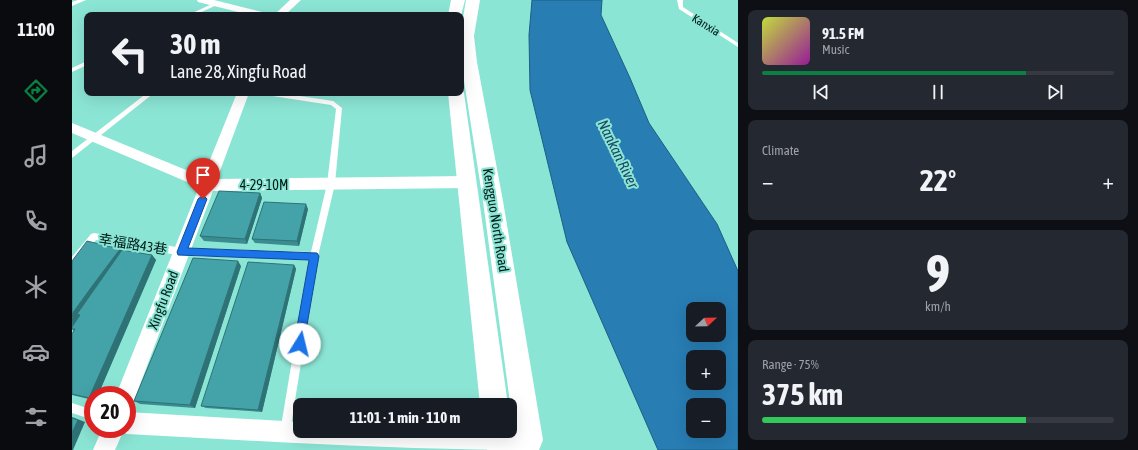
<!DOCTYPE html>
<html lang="en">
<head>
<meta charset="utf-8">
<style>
  body { margin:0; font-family:"Asap Condensed","Noto Sans TC",sans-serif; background:#242831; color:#f1f3f6; height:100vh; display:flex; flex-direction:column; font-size:15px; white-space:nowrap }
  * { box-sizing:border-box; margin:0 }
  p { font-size:13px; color:#9ea1a6 }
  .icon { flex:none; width:22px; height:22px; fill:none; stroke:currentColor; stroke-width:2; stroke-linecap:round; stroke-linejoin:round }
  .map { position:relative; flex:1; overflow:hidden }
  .side { display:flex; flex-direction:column; gap:10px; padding:10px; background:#0d0f14; width:400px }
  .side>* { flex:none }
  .hud { position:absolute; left:12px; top:12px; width:380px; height:84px; border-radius:8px; box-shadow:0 4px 16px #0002; background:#171b24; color:#f1f3f6; overflow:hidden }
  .needle { width:26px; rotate:68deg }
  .tools { position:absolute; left:614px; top:302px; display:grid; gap:8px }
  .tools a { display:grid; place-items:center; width:40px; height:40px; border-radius:8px; background:#171b24; box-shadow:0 4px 16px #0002; font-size:20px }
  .speed { position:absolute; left:12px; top:386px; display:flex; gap:8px; font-size:20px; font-weight:700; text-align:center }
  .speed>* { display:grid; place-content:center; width:52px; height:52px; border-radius:50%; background:#171b24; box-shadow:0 4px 16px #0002; line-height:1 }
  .speed .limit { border:6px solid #d22; background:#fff; color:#111 }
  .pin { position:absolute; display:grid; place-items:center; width:34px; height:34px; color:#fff; margin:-41px -17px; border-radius:50% 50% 50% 0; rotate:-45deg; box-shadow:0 0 4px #0007 }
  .pin .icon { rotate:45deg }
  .me { position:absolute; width:44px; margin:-22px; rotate:9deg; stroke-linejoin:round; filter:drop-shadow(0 0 3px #0008) }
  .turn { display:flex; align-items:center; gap:14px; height:84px; padding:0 20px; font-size:18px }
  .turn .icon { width:52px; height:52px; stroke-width:2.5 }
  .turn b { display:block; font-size:28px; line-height:34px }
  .big { font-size:30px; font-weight:700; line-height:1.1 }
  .side .card { flex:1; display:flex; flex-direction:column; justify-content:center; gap:6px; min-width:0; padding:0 14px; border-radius:8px; background:#242831 }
  .side .dial { align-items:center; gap:0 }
  .dial b { font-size:52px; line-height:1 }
  .song { display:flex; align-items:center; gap:12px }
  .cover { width:48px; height:48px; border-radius:6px; background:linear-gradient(135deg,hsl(70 70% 55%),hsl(300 70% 35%)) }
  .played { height:4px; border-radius:2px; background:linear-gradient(90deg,#0b8043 75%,#363941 75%) }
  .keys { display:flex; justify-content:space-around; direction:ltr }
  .heat { display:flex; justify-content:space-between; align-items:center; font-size:22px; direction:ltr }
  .charge { height:6px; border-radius:3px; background:linear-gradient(90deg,#34c759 75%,#363941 0) }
  .trip { position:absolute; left:221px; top:398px; width:224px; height:40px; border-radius:8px; background:#171b24; box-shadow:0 4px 16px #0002; font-weight:700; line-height:40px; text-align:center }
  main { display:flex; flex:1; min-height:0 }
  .tab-bar { display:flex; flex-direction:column; width:72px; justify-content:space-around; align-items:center; background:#090b0e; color:#9ea1a6 }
  .tab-bar .icon { width:28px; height:28px }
  .tab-bar .on { color:#0b8043 }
  .tab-bar b { font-size:18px; color:#f1f3f6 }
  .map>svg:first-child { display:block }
</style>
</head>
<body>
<main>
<nav class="tab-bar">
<b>11:00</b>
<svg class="icon on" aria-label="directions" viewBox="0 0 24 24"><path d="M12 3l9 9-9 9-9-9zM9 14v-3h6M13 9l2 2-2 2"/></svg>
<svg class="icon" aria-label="music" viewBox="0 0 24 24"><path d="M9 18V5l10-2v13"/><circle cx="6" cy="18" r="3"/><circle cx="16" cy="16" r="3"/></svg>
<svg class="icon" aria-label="phone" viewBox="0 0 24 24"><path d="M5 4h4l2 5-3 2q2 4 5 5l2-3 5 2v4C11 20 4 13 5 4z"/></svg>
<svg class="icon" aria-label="climate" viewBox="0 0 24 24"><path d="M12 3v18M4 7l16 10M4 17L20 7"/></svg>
<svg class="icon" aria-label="car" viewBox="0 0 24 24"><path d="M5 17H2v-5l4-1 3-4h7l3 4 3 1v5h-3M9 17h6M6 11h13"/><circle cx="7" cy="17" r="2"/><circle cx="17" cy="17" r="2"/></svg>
<svg class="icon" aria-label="filters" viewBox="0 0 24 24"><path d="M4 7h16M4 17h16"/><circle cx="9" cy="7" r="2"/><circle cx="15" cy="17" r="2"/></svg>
</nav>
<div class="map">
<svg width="666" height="450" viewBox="0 0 666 450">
  <rect width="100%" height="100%" fill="#8be5d5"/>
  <path fill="#287db3" stroke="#1c6084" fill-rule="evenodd" d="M 460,0 L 530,0 L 529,15 L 558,78 L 577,123 L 645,224 L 666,271 L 666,450 L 586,450 L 495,242 L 458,90 L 457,35 ZM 621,309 L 647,309 L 647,335 L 621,335 ZM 621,357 L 647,357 L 647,383 L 621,383 ZM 621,405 L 647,405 L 647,431 L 621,431 Z"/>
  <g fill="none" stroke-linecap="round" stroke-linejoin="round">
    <g fill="#fff" fill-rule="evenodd">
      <path d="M 6,0 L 14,0 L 0,6 L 0,2 Z"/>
      <path d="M 605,0 L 611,0 L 611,7 L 666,43 L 666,47 L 607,9 Z"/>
      <path d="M 142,3 L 147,4 L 123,15 L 116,15 Z"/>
      <path d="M 15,61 L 15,65 L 0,72 L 0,68 Z"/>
      <path d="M 75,93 L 82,93 L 0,158 L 0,151 Z"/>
      <path d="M 191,93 L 208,93 L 261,101 L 270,108 L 263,184 L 246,256 L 218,432 L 217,436 L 213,437 L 209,436 L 208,432 L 237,259 L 110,256 L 24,240 L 3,266 L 0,267 L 0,257 L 19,234 L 22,233 L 110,248 L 239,252 L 255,184 L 264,109 L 259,105 L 194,95 Z"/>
      <path d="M 0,403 L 12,407 L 21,406 L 21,416 L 12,417 L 0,413 Z"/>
    </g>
    <g fill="#fff" fill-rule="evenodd">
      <path d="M 125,0 L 142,0 L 194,13 L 195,15 L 178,15 L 126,2 Z"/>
      <path d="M 218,0 L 229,0 L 213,15 L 202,15 Z"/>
      <path d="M 165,93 L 177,93 L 145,179 L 396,176 L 401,178 L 403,182 L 401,186 L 396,188 L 141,191 L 64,395 L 61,402 L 55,405 L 55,395 L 44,395 L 127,187 L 0,133 L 0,123 L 131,177 Z"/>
      <path d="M 55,412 L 228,422 L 228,431 L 438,431 L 457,429 L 465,432 L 468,440 L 465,448 L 459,450 C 324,450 190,441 55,434 L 51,432 L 43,450 L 21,450 L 30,429 L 55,429 Z"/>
    </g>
    <g fill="#fff" fill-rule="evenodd">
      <path d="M 379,0 L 393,0 L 389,16 L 376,15 Z"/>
      <path d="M 394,0 L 408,0 L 402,36 L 405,62 L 431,201 L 471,440 L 467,450 L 447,450 L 443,440 L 411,201 L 389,62 L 389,29 Z"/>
      <path d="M 389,89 L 392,93 L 436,405 L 408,405 L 376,93 L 389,93 Z"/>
      <path d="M 438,428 L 440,441 L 437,450 L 415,450 L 412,441 L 411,431 L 438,431 Z"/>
    </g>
  </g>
  <g fill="#3a8c91">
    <path d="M 188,193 L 190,198 L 175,244 L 132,241 L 128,236 Z"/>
    <path d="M 236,209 L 227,246 L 183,243 L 180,239 Z"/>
    <path d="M 48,249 L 50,251 L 80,255 L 84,260 L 26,395 L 21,395 L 21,400 L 0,395 L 0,334 L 2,331 L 0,329 L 0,261 Z"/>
    <path d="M 222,265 L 224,269 L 190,412 L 134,408 L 129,406 Z"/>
    <path d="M 169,266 L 123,408 L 68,404 L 62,401 Z"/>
  </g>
  <g fill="#2f7276">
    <path d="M 188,193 L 190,198 L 175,244 L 173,239 Z"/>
    <path d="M 234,204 L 236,209 L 227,246 L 225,241 Z"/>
    <path d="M 48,249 L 53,254 L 5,314 L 8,316 L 0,327 L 0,314 L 21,285 Z"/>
    <path d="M 80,255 L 84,260 L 26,395 L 21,395 L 21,400 L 17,398 Z"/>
    <path d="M 166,261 L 169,266 L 123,408 L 118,405 Z"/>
    <path d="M 222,265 L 224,269 L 190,412 L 186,410 Z"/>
    <path d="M 0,417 L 13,422 L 1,450 L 0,450 Z"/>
  </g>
  <g fill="#43a3a9" stroke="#2f7276">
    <path d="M 147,191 L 188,193 L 173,239 L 128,236 Z"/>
    <path d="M 192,202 L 234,204 L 225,241 L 180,239 Z"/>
    <path d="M 15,241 L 48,249 L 21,285 L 0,314 L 0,261 Z"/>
    <path d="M 50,250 L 80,255 L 17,398 L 0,394 L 0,334 L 3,329 L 0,329 L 0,327 L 8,315 L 5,314 Z"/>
    <path d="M 121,258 L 166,261 L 118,405 L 62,401 Z"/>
    <path d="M 176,262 L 222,265 L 186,410 L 129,406 Z"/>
    <path d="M 0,418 L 6,420 L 0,433 Z"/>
  </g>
  <path fill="#1a73e8" stroke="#114b97" d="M 131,195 L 135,199 L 116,248 L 245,253 L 247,256 L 231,348 L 228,350 L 224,348 L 222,344 L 237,260 L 106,255 L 105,252 L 126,199 Z"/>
  <g text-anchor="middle" stroke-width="4" stroke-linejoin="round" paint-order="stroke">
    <g font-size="12" fill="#011d18" stroke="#8be5d5">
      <text transform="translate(634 25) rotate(32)" y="4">Kanxia</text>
    </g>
    <g font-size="14" fill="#011d18" stroke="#8be5d5">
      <text x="192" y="190">4-29-10M</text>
      <text transform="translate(424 220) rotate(81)" y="5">Kengguo North Road</text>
      <text transform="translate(61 244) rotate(9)" y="5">幸福路43巷</text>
      <text transform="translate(91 300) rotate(-69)" y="5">Xingfu Road</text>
    </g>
    <g font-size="15" font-style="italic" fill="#1b4664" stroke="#8be5d5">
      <text transform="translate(546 154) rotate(64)" y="5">Nankan River</text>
    </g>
  </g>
</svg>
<div class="tools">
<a><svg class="needle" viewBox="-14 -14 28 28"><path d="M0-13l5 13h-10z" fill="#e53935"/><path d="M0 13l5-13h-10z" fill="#9ea1a6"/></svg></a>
<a>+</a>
<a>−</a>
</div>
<div class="speed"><div class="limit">20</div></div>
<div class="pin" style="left:131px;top:199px;background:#d93025"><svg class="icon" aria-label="arrive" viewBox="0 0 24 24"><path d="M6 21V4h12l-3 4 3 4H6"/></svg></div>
<svg class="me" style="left:228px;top:344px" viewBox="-20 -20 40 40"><circle r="19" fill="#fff"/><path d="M0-13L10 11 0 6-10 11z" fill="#1a73e8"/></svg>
<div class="trip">11:01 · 1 min · 110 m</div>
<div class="hud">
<div class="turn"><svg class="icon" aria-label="left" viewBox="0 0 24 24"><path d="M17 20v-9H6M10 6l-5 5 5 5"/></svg><div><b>30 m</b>Lane 28, Xingfu Road</div></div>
</div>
</div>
<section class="side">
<div class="card">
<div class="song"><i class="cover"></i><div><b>91.5 FM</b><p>Music</p></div></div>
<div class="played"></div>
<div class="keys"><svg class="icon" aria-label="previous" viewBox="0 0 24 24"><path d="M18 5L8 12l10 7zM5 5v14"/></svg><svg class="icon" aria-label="pause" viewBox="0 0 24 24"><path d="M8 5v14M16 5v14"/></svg><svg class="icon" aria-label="next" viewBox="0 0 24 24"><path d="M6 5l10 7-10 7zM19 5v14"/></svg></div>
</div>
<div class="card"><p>Climate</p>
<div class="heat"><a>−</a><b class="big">22°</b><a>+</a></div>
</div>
<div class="card dial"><b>9</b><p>km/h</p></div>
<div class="card"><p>Range · 75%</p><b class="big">375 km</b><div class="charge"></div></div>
</section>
</main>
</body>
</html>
